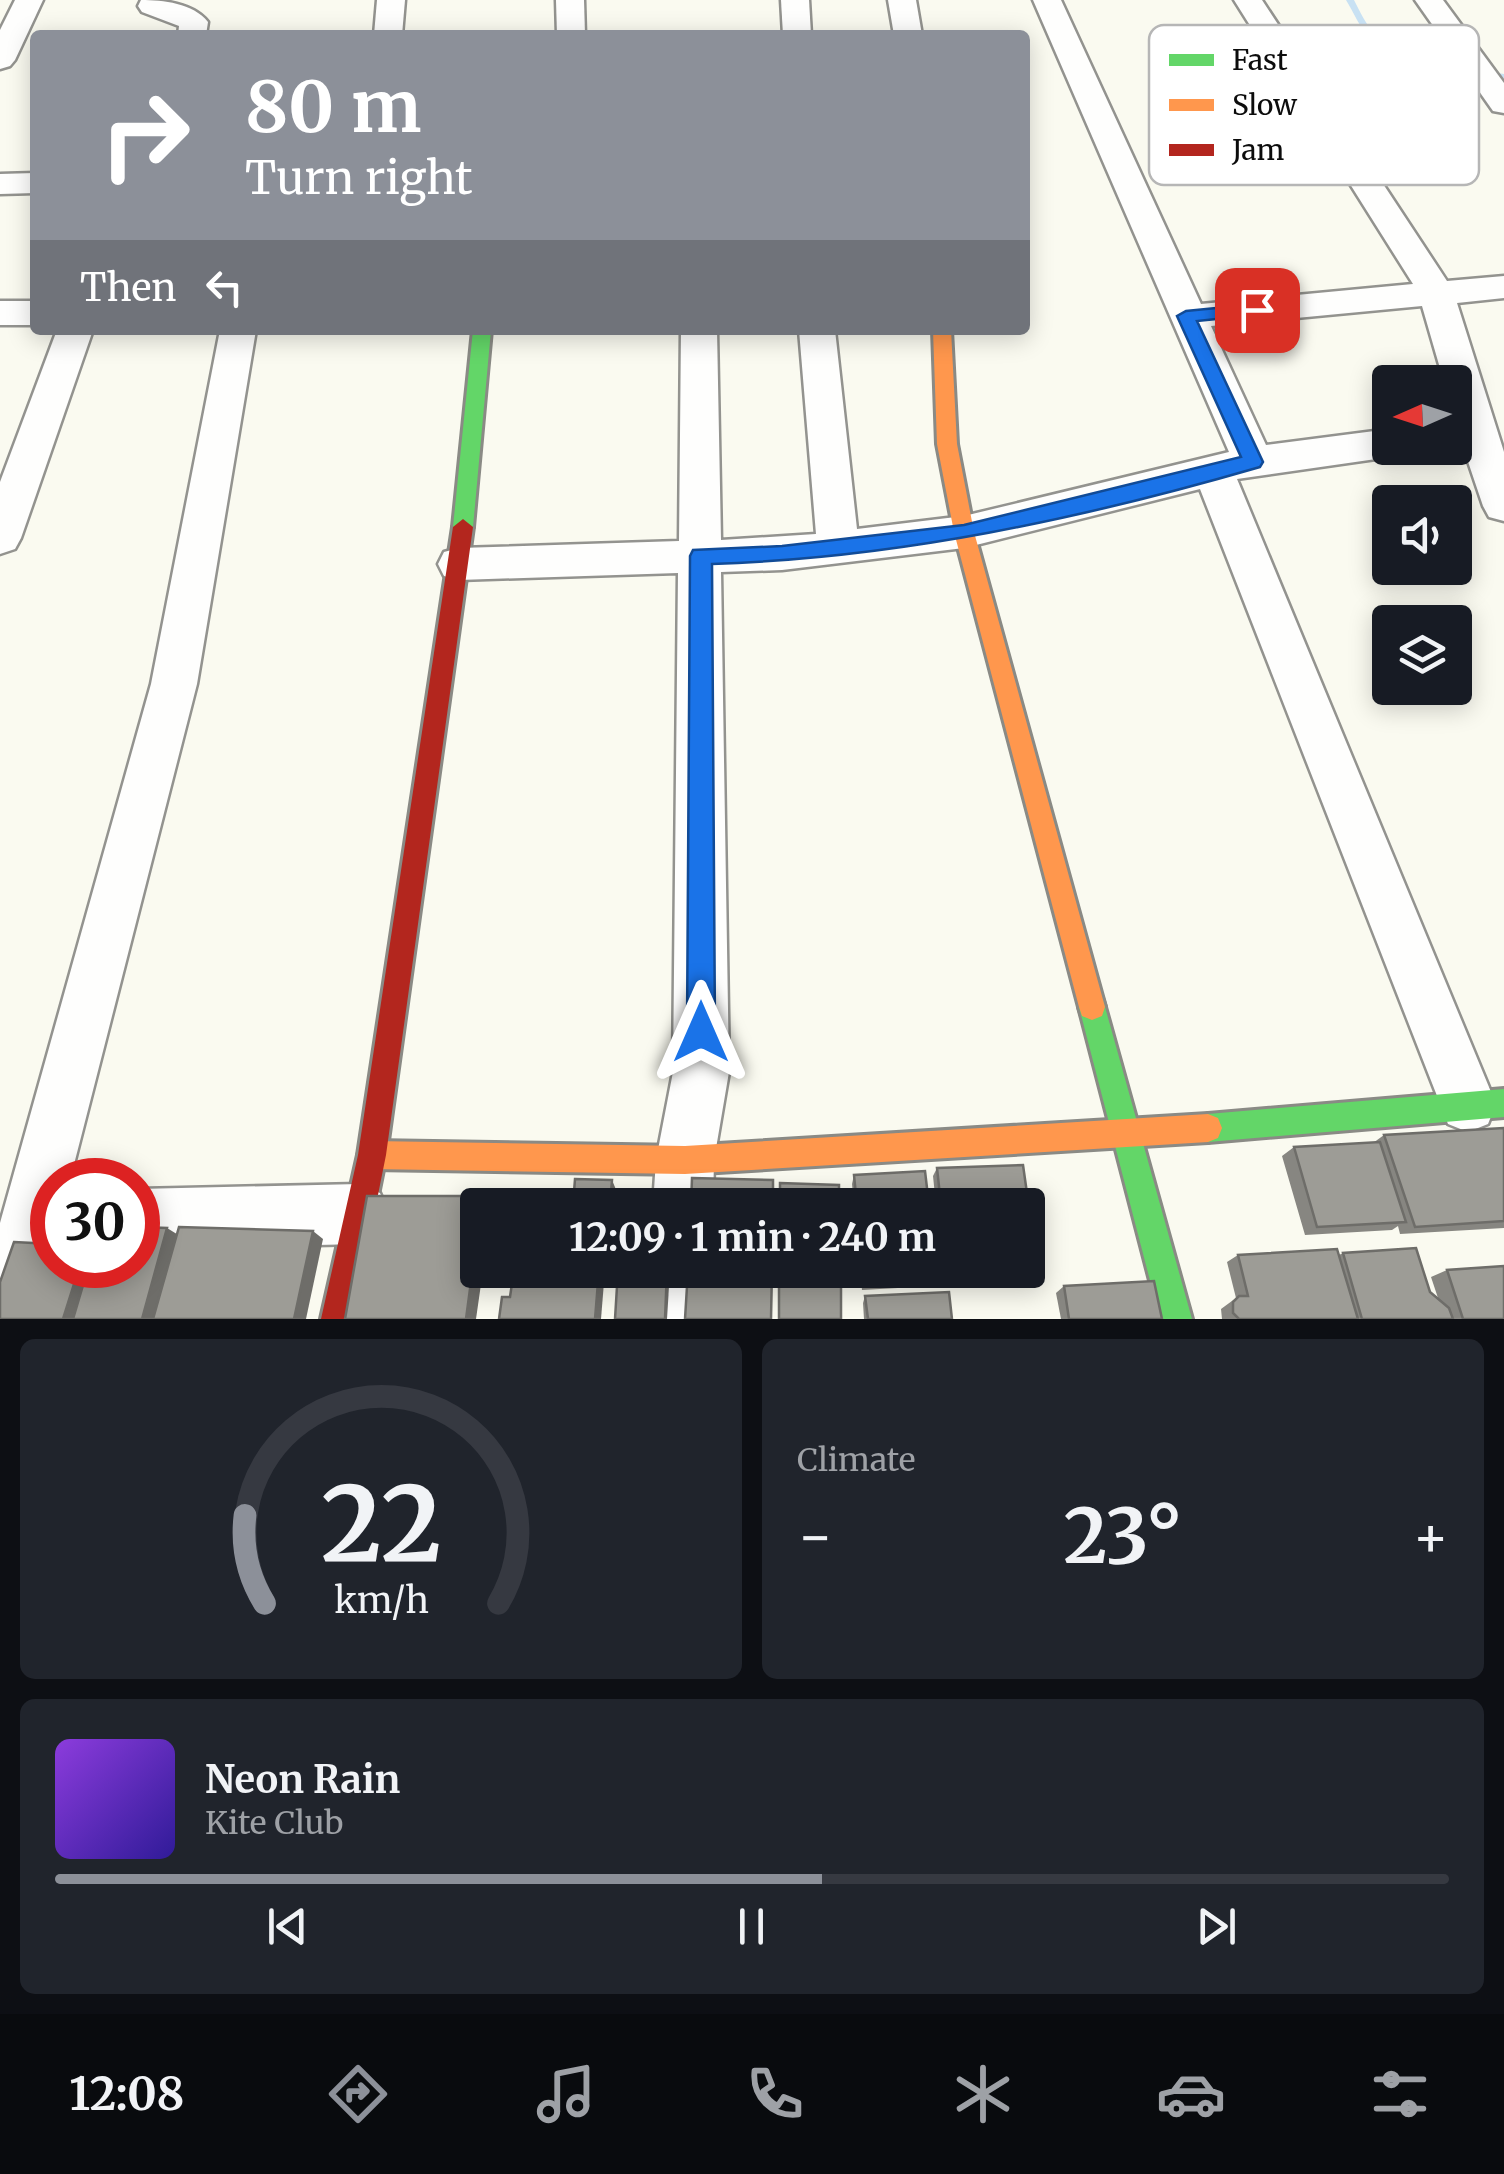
<!DOCTYPE html>
<html lang="en">
<head>
<meta charset="utf-8">
<style>
  body { margin:0; font-family:Merriweather,serif; background:#20242c; color:#f1f3f6; height:100vh; display:flex; flex-direction:column; font-size:38px; white-space:nowrap }
  * { box-sizing:border-box; margin:0 }
  p { font-size:32px; color:#9ea1a6 }
  .icon { flex:none; width:55px; height:55px; fill:none; stroke:currentColor; stroke-width:2; stroke-linecap:round; stroke-linejoin:round }
  .map { position:relative; height:1319px; overflow:hidden }
  .sheet { display:flex; flex-direction:column; gap:20px; padding:20px; background:#0d0f14; flex:1 }
  .sheet>* { flex:none }
  .banner { position:absolute; left:30px; top:30px; width:1000px; height:305px; border-radius:10px; box-shadow:0 5px 25px #0003; background:#8c9099; color:#fff; overflow:hidden }
  .needle { width:65px; rotate:267deg }
  .fabs { position:absolute; left:1372px; top:365px; display:grid; gap:20px }
  .fabs a { display:grid; place-items:center; width:100px; height:100px; border-radius:10px; background:#171b24; box-shadow:0 5px 25px #0003; font-size:50px }
  .speed { position:absolute; left:30px; top:1158px; display:flex; gap:20px; font-size:50px; font-weight:700; text-align:center }
  .speed>* { display:grid; place-content:center; width:130px; height:130px; border-radius:50%; background:#171b24; box-shadow:0 5px 25px #0003; line-height:1 }
  .speed .limit { border:15px solid #d22; background:#fff; color:#111 }
  .pin { position:absolute; display:grid; place-items:center; width:85px; height:85px; color:#fff; margin:-42px; border-radius:20px; box-shadow:0 5px 15px #0006 }
  .me { position:absolute; width:110px; margin:-55px; rotate:0deg; stroke-linejoin:round; filter:drop-shadow(0 0 8px #0008) }
  .turn { display:flex; align-items:center; gap:35px; height:210px; padding:0 50px; font-size:45px }
  .turn .icon { width:130px; height:130px; stroke-width:2.5 }
  .turn b { display:block; font-size:70px; line-height:85px }
  .then { display:flex; align-items:center; height:95px; padding:0 50px; background:#0003; gap:20px; font-size:38px }
  .big { font-size:75px; font-weight:700; line-height:1.1 }
  .sheet .tile { flex:1; display:flex; flex-direction:column; justify-content:center; gap:15px; min-width:0; padding:0 35px; border-radius:15px; background:#20242c }
  .sheet .dial { align-items:center; gap:0 }
  .dial svg { height:260px; overflow:visible; fill:none; stroke:#363941; stroke-width:7; stroke-linecap:round; text-anchor:middle }
  .dial text { fill:#f1f3f6; stroke:none }
  .song { display:flex; align-items:center; gap:30px }
  .cover { width:120px; height:120px; border-radius:15px; background:linear-gradient(135deg,hsl(270 70% 55%),hsl(250 70% 35%)) }
  .played { height:10px; border-radius:5px; background:linear-gradient(90deg,#8c9099 55%,#363941 55%) }
  .keys { display:flex; justify-content:space-around; direction:ltr }
  .heat { display:flex; justify-content:space-between; align-items:center; font-size:55px; direction:ltr }
  .sheet .tiles { flex:1; display:grid; gap:20px; grid-template-columns:1fr 1fr }
  .tile:last-child { grid-column:span 2 }
  .trip { position:absolute; left:460px; top:1188px; width:585px; height:100px; border-radius:10px; background:#171b24; box-shadow:0 5px 25px #0003; font-weight:700; line-height:100px; text-align:center }
  .tab-bar { display:flex; height:160px; justify-content:space-around; align-items:center; background:#090b0e; color:#9ea1a6 }
  .tab-bar .icon { width:70px; height:70px }
  .tab-bar .selected { color:#8c9099 }
  .tab-bar b { font-size:45px; color:#f1f3f6 }
  .map>svg:first-child { display:block }
</style>
</head>
<body>
<div class="map">
<svg width="1504" height="1319" viewBox="0 0 1504 1319">
  <rect width="100%" height="100%" fill="#fafaf0"/>
  <g fill="none" stroke-linecap="round" stroke-linejoin="round">
    <path fill="#c8e1f3" fill-rule="evenodd" d="M 1346,0 L 1354,0 C 1360,12 1366,24 1375,35 C 1402,67 1465,67 1504,74 L 1504,78 C 1464,72 1400,72 1371,40 C 1360,28 1354,13 1346,0 Z"/>
    <g stroke="#93938f" stroke-width="5">
      <g id="street">
        <path d="M 15,0 L 43,0 L 15,60 L 10,66 L 0,69 L 0,30 Z"/>
        <path d="M 141,0 C 163,0 193,3 208,22 L 206,35 L 178,35 L 179,26 L 142,12 L 138,6 Z"/>
        <path d="M 377,0 L 405,0 L 402,35 L 374,35 Z"/>
        <path d="M 556,0 L 584,0 L 585,35 L 557,35 Z"/>
        <path d="M 781,0 L 809,0 L 811,35 L 783,35 Z"/>
        <path d="M 888,0 L 916,0 L 922,35 L 894,35 Z"/>
        <path d="M 1033,0 L 1061,0 L 1201,304 L 1413,284 L 1234,0 L 1262,0 L 1447,281 L 1504,276 L 1504,298 L 1457,303 L 1504,452 L 1504,521 L 1489,517 L 1483,506 L 1455,423 L 1455,382 L 1444,382 L 1422,306 L 1211,326 L 1266,445 L 1390,429 L 1390,448 L 1407,448 L 1404,453 L 1390,457 L 1237,479 L 1496,1104 L 1488,1124 L 1468,1132 L 1448,1124 L 1200,489 L 964,548 L 782,570 L 721,572 L 729,1072 L 714,1160 L 713,1205 L 653,1205 L 656,1160 L 673,1072 L 678,573 L 459,580 L 444,576 L 438,564 L 444,552 L 459,548 L 679,541 L 681,330 L 717,330 L 721,540 L 816,534 L 799,330 L 835,330 L 857,529 L 964,516 L 1229,452 Z"/>
        <path d="M 1415,0 L 1443,0 L 1504,83 L 1504,113 L 1493,111 Z"/>
        <path d="M 35,173 L 35,193 L 0,194 L 0,174 Z"/>
        <rect x="0" y="301" width="35" height="24"/>
        <path d="M 57,330 L 93,330 L 21,538 L 15,549 L 0,554 L 0,482 Z"/>
        <path d="M 220,330 L 256,330 L 197,684 L 70,1180 L 52,1180 L 52,1241 L 22,1319 L 0,1319 L 0,1223 L 151,684 Z"/>
        <path d="M 359,1184 L 380,1193 L 389,1214 L 380,1235 L 359,1244 L 138,1249 L 138,1189 Z"/>
        <path d="M 649,1270 L 709,1270 L 707,1319 L 645,1319 Z"/>
      </g>
    </g>
    <g stroke="#8a8a85" stroke-width="6">
      <g id="fast">
        <path d="M 473,330 L 491,330 L 473,527 L 463,535 L 453,527 Z"/>
        <path d="M 1092,994 L 1102,998 L 1105,1007 L 1192,1319 L 1160,1319 L 1079,1007 L 1082,998 Z"/>
        <path d="M 1504,1089 L 1504,1117 L 1208,1142 L 1198,1138 L 1194,1128 L 1198,1118 L 1208,1114 Z"/>
      </g>
    </g>
    <g stroke="#8a8a85" stroke-width="6">
      <g id="slow">
        <path d="M 933,330 L 951,330 L 957,444 L 974,532 L 1105,1007 L 1102,1016 L 1092,1020 L 1082,1016 L 1079,1007 L 954,532 L 937,444 Z"/>
        <path d="M 1208,1114 L 1218,1118 L 1222,1128 L 1218,1138 L 1208,1142 L 685,1174 L 372,1169 L 362,1165 L 358,1155 L 362,1145 L 372,1141 L 685,1146 Z"/>
      </g>
    </g>
    <g stroke="#8a8a85" stroke-width="6">
      <path id="jam" d="M 463,519 L 473,527 L 386,1155 L 353,1319 L 321,1319 L 358,1155 L 453,527 Z"/>
    </g>
    <use href="#street" fill="#fefefd" fill-rule="evenodd"/>
    <use href="#fast" fill="#63d668" fill-rule="evenodd"/>
    <use href="#slow" fill="#ff974d" fill-rule="evenodd"/>
    <use href="#jam" fill="#b3261e" fill-rule="evenodd"/>
  </g>
  <g fill="#878681">
    <path d="M 1504,1128 L 1504,1228 L 1400,1234 L 1398,1226 L 1392,1230 L 1305,1235 L 1282,1156 L 1294,1147 L 1373,1143 L 1384,1135 Z"/>
    <path d="M 1023,1165 L 1039,1278 L 1033,1284 L 945,1287 L 943,1270 L 1028,1270 L 1028,1205 L 936,1205 L 933,1176 L 937,1168 Z"/>
    <path d="M 854,1175 L 929,1205 L 854,1205 L 852,1184 Z"/>
    <path d="M 1343,1253 L 1430,1292 L 1438,1298 L 1431,1277 L 1447,1270 L 1504,1319 L 1222,1319 L 1221,1309 L 1236,1298 L 1227,1262 L 1238,1255 L 1339,1255 Z"/>
    <path d="M 860,1270 L 937,1270 L 938,1279 L 934,1286 L 862,1290 Z"/>
    <path d="M 1064,1286 L 1162,1319 L 1061,1319 L 1056,1293 Z"/>
    <path d="M 865,1296 L 952,1319 L 864,1319 L 863,1303 Z"/>
  </g>
  <g fill="#6e6d69">
    <path d="M 612,1180 L 617,1192 L 616,1205 L 610,1205 Z"/>
    <path d="M 167,1228 L 180,1236 L 158,1319 L 142,1319 Z"/>
    <path d="M 478,1229 L 478,1270 L 483,1270 L 476,1319 L 466,1319 Z"/>
    <path d="M 313,1231 L 323,1239 L 306,1319 L 294,1319 Z"/>
    <path d="M 80,1265 L 97,1265 L 81,1319 L 63,1319 Z"/>
    <path d="M 599,1270 L 605,1270 L 601,1319 L 595,1319 Z"/>
    <path d="M 667,1270 L 670,1270 L 667,1319 L 665,1319 Z"/>
  </g>
  <g fill="#9d9c96" stroke="#6e6d69" stroke-width="2.5">
    <path d="M 1504,1128 L 1504,1221 L 1415,1227 L 1384,1135 Z"/>
    <path d="M 1380,1142 L 1406,1222 L 1317,1227 L 1294,1147 Z"/>
    <path d="M 1023,1165 L 1039,1278 L 949,1280 L 948,1270 L 1028,1270 L 1028,1205 L 941,1205 L 937,1168 Z"/>
    <path d="M 925,1171 L 929,1205 L 857,1205 L 854,1175 Z"/>
    <path d="M 692,1178 L 773,1180 L 773,1205 L 691,1205 Z"/>
    <path d="M 575,1179 L 612,1180 L 610,1205 L 573,1205 Z"/>
    <path d="M 780,1183 L 839,1185 L 839,1205 L 780,1205 Z"/>
    <path d="M 624,1190 L 672,1191 L 671,1205 L 623,1205 Z"/>
    <path d="M 367,1196 L 482,1196 L 481,1205 L 478,1205 L 478,1229 L 466,1319 L 345,1319 Z"/>
    <path d="M 138,1227 L 167,1228 L 142,1319 L 73,1319 L 89,1265 L 138,1265 Z"/>
    <path d="M 179,1227 L 313,1231 L 294,1319 L 153,1319 Z"/>
    <path d="M 14,1242 L 52,1244 L 52,1265 L 80,1265 L 63,1319 L 0,1319 L 0,1282 Z"/>
    <path d="M 1416,1248 L 1430,1292 L 1449,1308 L 1453,1319 L 1362,1319 L 1343,1253 Z"/>
    <path d="M 1337,1249 L 1358,1319 L 1239,1319 L 1233,1313 L 1233,1302 L 1239,1296 L 1248,1296 L 1238,1255 Z"/>
    <path d="M 1504,1266 L 1504,1319 L 1463,1319 L 1447,1270 Z"/>
    <path d="M 514,1270 L 599,1270 L 595,1319 L 499,1319 L 502,1297 L 510,1297 Z"/>
    <path d="M 618,1270 L 667,1270 L 665,1319 L 615,1319 Z"/>
    <path d="M 688,1270 L 772,1270 L 771,1319 L 685,1319 Z"/>
    <rect x="779" y="1270" width="62" height="49"/>
    <path d="M 863,1270 L 937,1270 L 938,1279 L 864,1283 Z"/>
    <path d="M 1154,1281 L 1162,1319 L 1069,1319 L 1064,1286 Z"/>
    <path d="M 949,1292 L 952,1319 L 868,1319 L 865,1296 Z"/>
  </g>
  <path fill="#1a73e8" stroke="#114b97" stroke-width="2.5" d="M 1257,304 L 1264,305 L 1264,314 L 1197,321 L 1263,462 L 1260,467 C 1081,519 898,558 712,564 L 715,1032 L 711,1042 L 701,1046 L 691,1042 L 687,1032 L 690,556 L 693,550 L 782,546 L 964,525 L 1241,457 L 1177,316 L 1186,311 Z"/>
  <rect x="1149" y="25" width="330" height="160" rx="15" fill="#fff" stroke="#b6b6b6" stroke-width="2.5"/>
  <rect x="1169" y="54" width="45" height="12" fill="#63d668"/>
  <rect x="1169" y="99" width="45" height="12" fill="#ff974d"/>
  <rect x="1169" y="144" width="45" height="12" fill="#b3261e"/>
  <g font-size="28" fill="#0c0c0c">
    <text x="1232" y="70">Fast</text>
    <text x="1232" y="115">Slow</text>
    <text x="1232" y="160">Jam</text>
  </g>
</svg>
<div class="fabs">
<a><svg class="needle" viewBox="-14 -14 28 28"><path d="M0-13l5 13h-10z" fill="#e53935"/><path d="M0 13l5-13h-10z" fill="#9ea1a6"/></svg></a>
<a><svg class="icon" aria-label="sound" viewBox="0 0 24 24"><path d="M4 9h4l5-4v14l-5-4H4zM17 9q2 3 0 6"/></svg></a>
<a><svg class="icon" aria-label="layers" viewBox="0 0 24 24"><path d="M12 4l9 5-9 5-9-5zM3 14l9 5 9-5"/></svg></a>
</div>
<div class="speed"><div class="limit">30</div></div>
<div class="pin" style="left:1257px;top:310px;background:#d93025"><svg class="icon" aria-label="arrive" viewBox="0 0 24 24"><path d="M6 21V4h12l-3 4 3 4H6"/></svg></div>
<svg class="me" style="left:701px;top:1032px" viewBox="-20 -20 40 40"><path d="M0-17L14 15 0 8-14 15z" fill="#1a73e8" stroke="#fff" stroke-width="4"/></svg>
<div class="trip">12:09 · 1 min · 240 m</div>
<div class="banner">
<div class="turn"><svg class="icon" aria-label="right" viewBox="0 0 24 24"><path d="M7 20v-9h11M14 6l5 5-5 5"/></svg><div><b>80 m</b>Turn right</div></div>
<div class="then">Then<svg class="icon" aria-label="left" viewBox="0 0 24 24"><path d="M17 20v-9H6M10 6l-5 5 5 5"/></svg></div>
</div>
</div>
<section class="sheet">
<div class="tiles">
<div class="tile dial"><svg viewBox="0 0 100 80">
<path d="M14 69A42 42 0 1 1 86 69"/>
<path d="M14 69A42 42 0 0 1 8 42" stroke="#8c9099"/>
<text x="50" y="56" font-size="32" font-weight="700">22</text>
<text x="50" y="72" font-size="11">km/h</text>
</svg></div>
<div class="tile"><p>Climate</p>
<div class="heat"><a>−</a><b class="big">23°</b><a>+</a></div>
</div>
<div class="tile">
<div class="song"><i class="cover"></i><div><b>Neon Rain</b><p>Kite Club</p></div></div>
<div class="played"></div>
<div class="keys"><svg class="icon" aria-label="previous" viewBox="0 0 24 24"><path d="M18 5L8 12l10 7zM5 5v14"/></svg><svg class="icon" aria-label="pause" viewBox="0 0 24 24"><path d="M8 5v14M16 5v14"/></svg><svg class="icon" aria-label="next" viewBox="0 0 24 24"><path d="M6 5l10 7-10 7zM19 5v14"/></svg></div>
</div>
</div>
</section>
<nav class="tab-bar">
<b>12:08</b>
<svg class="icon selected" aria-label="directions" viewBox="0 0 24 24"><path d="M12 3l9 9-9 9-9-9zM9 14v-3h6M13 9l2 2-2 2"/></svg>
<svg class="icon" aria-label="music" viewBox="0 0 24 24"><path d="M9 18V5l10-2v13"/><circle cx="6" cy="18" r="3"/><circle cx="16" cy="16" r="3"/></svg>
<svg class="icon" aria-label="phone" viewBox="0 0 24 24"><path d="M5 4h4l2 5-3 2q2 4 5 5l2-3 5 2v4C11 20 4 13 5 4z"/></svg>
<svg class="icon" aria-label="climate" viewBox="0 0 24 24"><path d="M12 3v18M4 7l16 10M4 17L20 7"/></svg>
<svg class="icon" aria-label="car" viewBox="0 0 24 24"><path d="M5 17H2v-5l4-1 3-4h7l3 4 3 1v5h-3M9 17h6M6 11h13"/><circle cx="7" cy="17" r="2"/><circle cx="17" cy="17" r="2"/></svg>
<svg class="icon" aria-label="filters" viewBox="0 0 24 24"><path d="M4 7h16M4 17h16"/><circle cx="9" cy="7" r="2"/><circle cx="15" cy="17" r="2"/></svg>
</nav>
</body>
</html>
